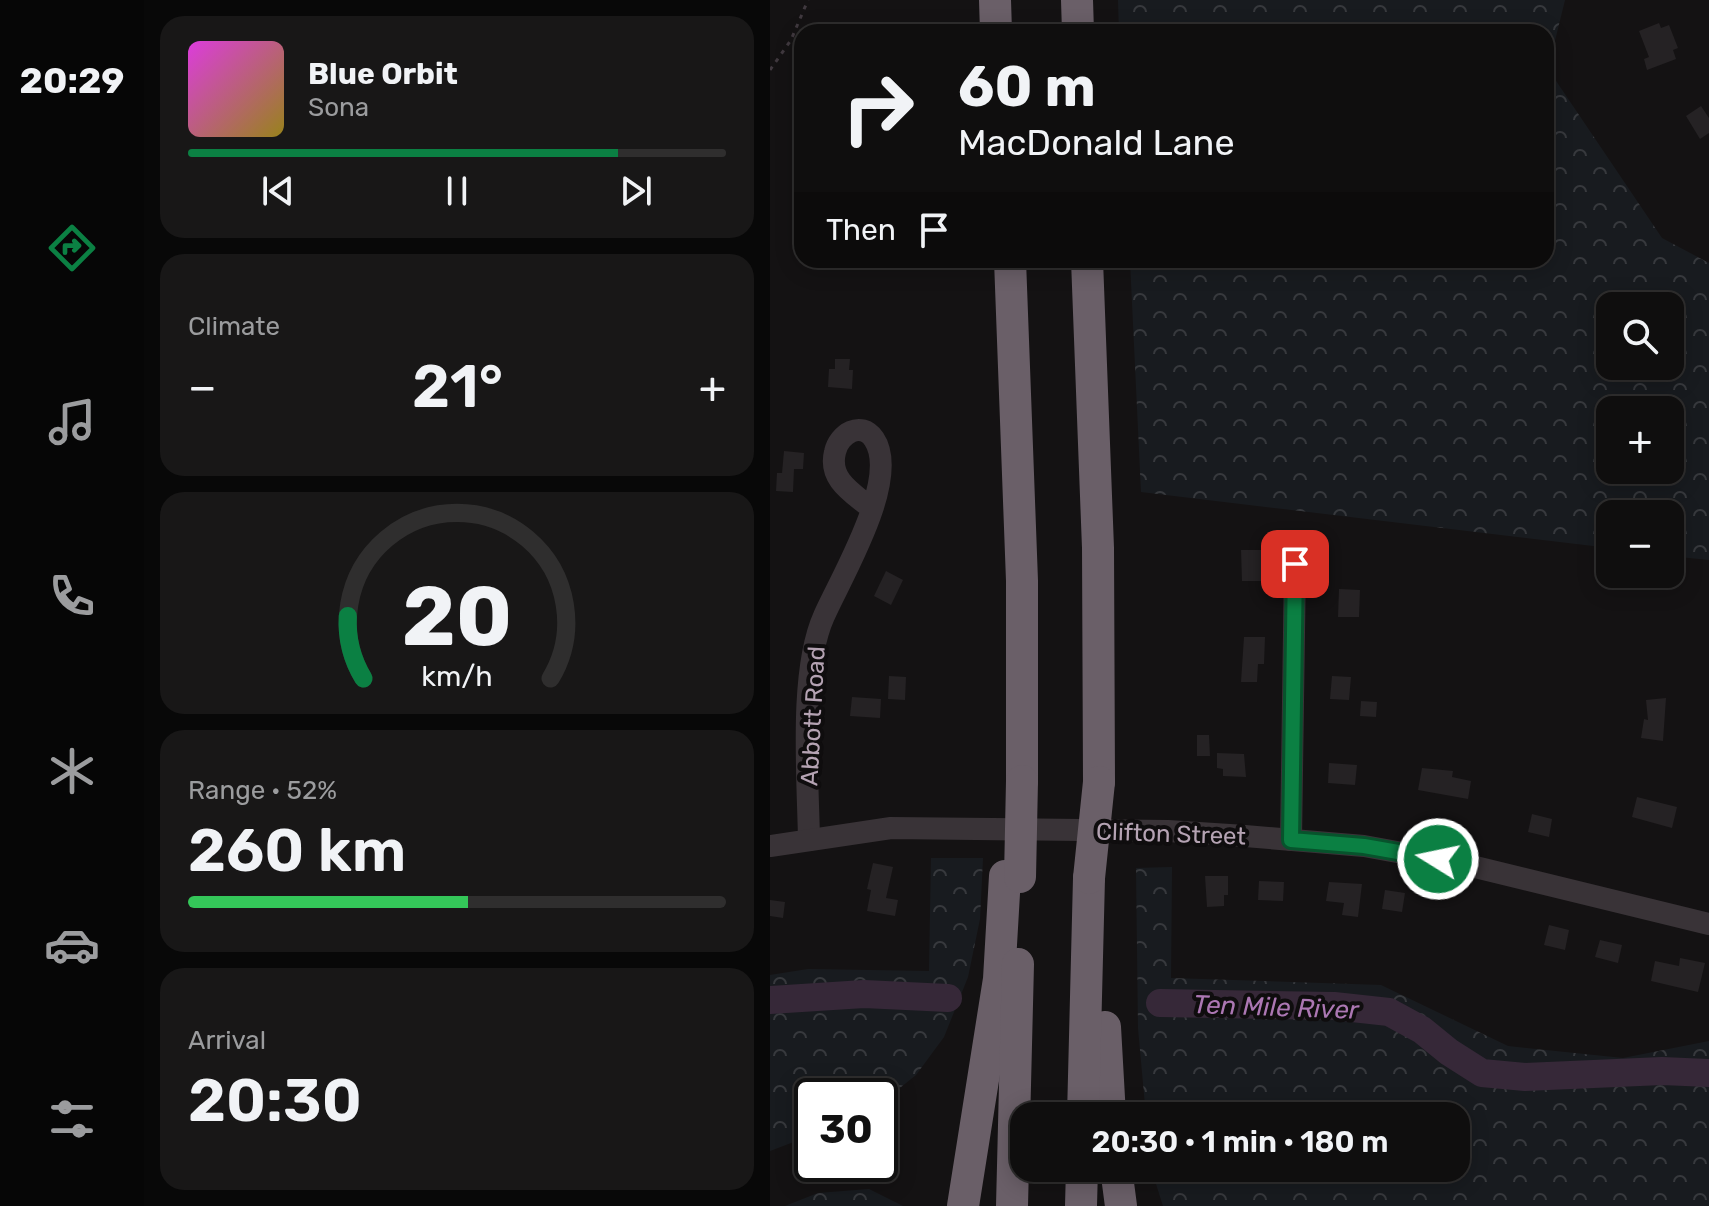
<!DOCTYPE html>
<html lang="en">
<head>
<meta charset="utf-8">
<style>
  body { margin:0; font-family:Rubik,sans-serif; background:#181717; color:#f1f3f6; height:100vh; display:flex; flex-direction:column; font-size:30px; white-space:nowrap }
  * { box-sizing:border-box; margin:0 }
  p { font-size:26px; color:#9b9c9e }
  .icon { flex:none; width:44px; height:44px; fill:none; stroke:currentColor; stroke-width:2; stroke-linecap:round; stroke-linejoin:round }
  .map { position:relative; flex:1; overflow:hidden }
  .side { display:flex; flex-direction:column; gap:16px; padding:16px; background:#080808; width:626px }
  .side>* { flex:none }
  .banner { position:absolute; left:24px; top:24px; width:760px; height:244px; border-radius:24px; box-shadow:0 4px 20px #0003,0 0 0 2px #2f2e2e; background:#0f0e0e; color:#f1f3f6; overflow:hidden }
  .fabs { position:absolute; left:826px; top:292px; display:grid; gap:16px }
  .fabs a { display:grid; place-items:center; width:88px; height:88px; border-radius:16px; background:#0f0e0e; box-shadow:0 4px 20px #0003,0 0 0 2px #2f2e2e; font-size:40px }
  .speed { position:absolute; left:24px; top:1078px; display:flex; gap:16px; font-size:40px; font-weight:700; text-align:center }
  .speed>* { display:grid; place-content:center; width:104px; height:104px; border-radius:50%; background:#0f0e0e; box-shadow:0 4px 20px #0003,0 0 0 2px #2f2e2e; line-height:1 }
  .speed .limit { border:4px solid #111; border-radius:12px; background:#fff; color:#111 }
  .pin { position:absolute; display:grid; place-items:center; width:68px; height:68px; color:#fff; margin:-34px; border-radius:16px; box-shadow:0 4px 12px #0006 }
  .me { position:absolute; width:88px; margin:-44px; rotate:280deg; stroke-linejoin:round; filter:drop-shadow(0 0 6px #0008) }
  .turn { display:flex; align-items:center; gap:28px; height:168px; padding:0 32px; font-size:36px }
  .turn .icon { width:104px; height:104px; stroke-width:2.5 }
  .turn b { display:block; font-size:56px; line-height:68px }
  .then { display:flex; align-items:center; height:76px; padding:0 32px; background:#0003; gap:16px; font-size:30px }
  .big { font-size:60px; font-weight:600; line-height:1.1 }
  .side .tile { flex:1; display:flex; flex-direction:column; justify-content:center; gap:12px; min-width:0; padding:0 28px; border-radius:24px; background:#181717 }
  .side .dial { align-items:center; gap:0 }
  .dial svg { height:208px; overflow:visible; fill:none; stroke:#2f2e2e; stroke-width:7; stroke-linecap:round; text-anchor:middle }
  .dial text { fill:#f1f3f6; stroke:none }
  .song { display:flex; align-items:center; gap:24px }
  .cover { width:96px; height:96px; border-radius:12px; background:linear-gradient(135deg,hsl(300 70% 55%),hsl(50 70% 35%)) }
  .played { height:8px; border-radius:4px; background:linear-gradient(90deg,#0b8043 80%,#2f2e2e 80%) }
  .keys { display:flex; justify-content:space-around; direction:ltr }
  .heat { display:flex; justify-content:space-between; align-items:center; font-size:44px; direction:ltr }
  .charge { height:12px; border-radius:6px; background:linear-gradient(90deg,#34c759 52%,#2f2e2e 0) }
  .trip { position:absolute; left:240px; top:1102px; width:460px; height:80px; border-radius:24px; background:#0f0e0e; box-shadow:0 4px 20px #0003,0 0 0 2px #2f2e2e; font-weight:600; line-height:80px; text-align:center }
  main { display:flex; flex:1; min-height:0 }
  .tab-bar { display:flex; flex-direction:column; width:144px; justify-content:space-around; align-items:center; background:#060606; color:#9b9c9e }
  .tab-bar .icon { width:56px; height:56px }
  .tab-bar .on { color:#0b8043 }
  .tab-bar b { font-size:36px; color:#f1f3f6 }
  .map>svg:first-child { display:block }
</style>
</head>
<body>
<main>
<nav class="tab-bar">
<b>20:29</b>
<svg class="icon on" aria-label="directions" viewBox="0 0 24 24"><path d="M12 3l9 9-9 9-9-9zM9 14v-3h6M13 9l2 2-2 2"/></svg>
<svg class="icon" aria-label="music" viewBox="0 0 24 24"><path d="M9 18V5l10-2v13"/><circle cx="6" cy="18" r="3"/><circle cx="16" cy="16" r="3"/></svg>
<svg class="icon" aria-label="phone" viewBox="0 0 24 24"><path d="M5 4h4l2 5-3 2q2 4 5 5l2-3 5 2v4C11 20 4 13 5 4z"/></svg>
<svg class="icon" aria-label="climate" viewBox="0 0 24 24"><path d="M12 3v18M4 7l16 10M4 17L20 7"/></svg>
<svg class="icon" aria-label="car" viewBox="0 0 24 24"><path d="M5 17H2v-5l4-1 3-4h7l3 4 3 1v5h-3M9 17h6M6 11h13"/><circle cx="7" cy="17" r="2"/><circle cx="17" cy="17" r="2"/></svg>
<svg class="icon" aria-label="filters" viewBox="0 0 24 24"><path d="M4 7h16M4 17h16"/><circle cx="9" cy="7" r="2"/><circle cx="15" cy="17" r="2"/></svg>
</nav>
<section class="side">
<div class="tile">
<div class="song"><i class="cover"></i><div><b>Blue Orbit</b><p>Sona</p></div></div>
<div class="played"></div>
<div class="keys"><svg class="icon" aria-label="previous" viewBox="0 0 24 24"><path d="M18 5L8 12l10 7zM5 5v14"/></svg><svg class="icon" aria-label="pause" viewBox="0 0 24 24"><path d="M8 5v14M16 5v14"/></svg><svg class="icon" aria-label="next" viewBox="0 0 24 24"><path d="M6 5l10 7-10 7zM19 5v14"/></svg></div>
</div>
<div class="tile"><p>Climate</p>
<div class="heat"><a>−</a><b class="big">21°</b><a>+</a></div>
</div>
<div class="tile dial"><svg viewBox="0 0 100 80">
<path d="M14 69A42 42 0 1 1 86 69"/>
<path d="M14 69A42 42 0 0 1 8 45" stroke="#0b8043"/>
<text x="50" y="56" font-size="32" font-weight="700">20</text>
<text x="50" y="72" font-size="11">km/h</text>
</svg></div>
<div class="tile"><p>Range · 52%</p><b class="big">260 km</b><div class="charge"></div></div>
<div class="tile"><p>Arrival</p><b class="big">20:30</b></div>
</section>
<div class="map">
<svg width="939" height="1206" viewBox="0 0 939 1206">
  <defs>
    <pattern id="forest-crowns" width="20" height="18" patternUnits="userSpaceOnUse" patternTransform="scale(2)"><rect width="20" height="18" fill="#181b1f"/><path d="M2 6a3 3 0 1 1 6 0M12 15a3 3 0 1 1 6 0" fill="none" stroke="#37393d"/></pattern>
  </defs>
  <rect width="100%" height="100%" fill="#141213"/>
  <g fill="url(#forest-crowns)" fill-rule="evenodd">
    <path d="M 348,0 L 795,0 L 778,69 L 892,238 L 939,263 L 939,560 L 900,556 L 900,514 L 840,514 L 840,548 L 371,492 L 360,260 L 776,260 L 776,32 L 349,32 ZM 840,306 L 900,306 L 900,366 L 840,366 ZM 840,410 L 900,410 L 900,470 L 840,470 Z"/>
    <path d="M 161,858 L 213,858 L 210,919 L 198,977 L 174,1037 L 146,1075 L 110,1104 L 110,1096 L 42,1096 L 42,1135 L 0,1151 L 0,975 L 38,969 L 159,971 Z"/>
    <path d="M 402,867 L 401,978 L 611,985 L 738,1046 L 853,1058 L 939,1041 L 939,1206 L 393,1206 L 381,1168 L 686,1168 L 686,1116 L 376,1116 L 368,1028 L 366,868 Z"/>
    <path d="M 99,1189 L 133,1206 L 15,1206 L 48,1193 Z"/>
  </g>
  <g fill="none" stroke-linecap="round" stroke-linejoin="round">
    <g stroke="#362838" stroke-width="28">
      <path d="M 0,1000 L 94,994 L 178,998"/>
      <path d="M 390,1003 L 564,1006 L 619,1012 L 652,1030 L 679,1052 L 712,1073 L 755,1077 L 892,1071 L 939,1073"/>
    </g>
  </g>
  <g fill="#252224">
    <path d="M 889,23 L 891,28 L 899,25 L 908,48 L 903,50 L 906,59 L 877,70 L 874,59 L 879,57 L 869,31 Z"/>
    <path d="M 931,106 L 939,118 L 939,133 L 930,139 L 916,116 Z"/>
    <path d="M 65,359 L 80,359 L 79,370 L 83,370 L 82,389 L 58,387 L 59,369 L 65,369 Z"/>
    <path d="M 14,451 L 34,453 L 33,469 L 24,469 L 23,492 L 6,491 L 7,473 L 12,473 Z"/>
    <path d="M 471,550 L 492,550 L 492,581 L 472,581 Z"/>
    <path d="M 116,571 L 133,580 L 121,605 L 104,596 Z"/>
    <path d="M 569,589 L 590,590 L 589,617 L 568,617 Z"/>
    <path d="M 474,637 L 495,637 L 494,664 L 488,664 L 487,682 L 471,682 Z"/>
    <path d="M 119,676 L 136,677 L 135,700 L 118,699 Z"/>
    <path d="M 562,676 L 581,677 L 579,700 L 560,699 Z"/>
    <path d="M 82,697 L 111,699 L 110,718 L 80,716 Z"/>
    <path d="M 896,698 L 893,741 L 871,738 L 874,719 L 878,720 L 876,700 Z"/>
    <path d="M 591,701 L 607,702 L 606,717 L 590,716 Z"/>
    <path d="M 427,735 L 439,735 L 440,756 L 427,756 Z"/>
    <path d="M 447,753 L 474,754 L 476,777 L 453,776 L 453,769 L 447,768 Z"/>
    <path d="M 559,763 L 587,765 L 585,785 L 558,783 Z"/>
    <path d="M 652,768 L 683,771 L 682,777 L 701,781 L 698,799 L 648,790 Z"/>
    <path d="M 867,797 L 907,807 L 902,828 L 862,817 Z"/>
    <path d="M 762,814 L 782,819 L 779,837 L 758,832 Z"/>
    <path d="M 103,863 L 123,867 L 116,898 L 128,900 L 125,916 L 97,911 L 101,890 L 97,889 Z"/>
    <path d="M 435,876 L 458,876 L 458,895 L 454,895 L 454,906 L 437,907 Z"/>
    <path d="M 489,881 L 514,882 L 513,901 L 488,900 Z"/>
    <path d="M 559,882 L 592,884 L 588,917 L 572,915 L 574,903 L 556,901 Z"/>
    <path d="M 615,890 L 635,893 L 632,912 L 612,909 Z"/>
    <path d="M 0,900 L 15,902 L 13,918 L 0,916 Z"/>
    <path d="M 779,925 L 799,930 L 795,950 L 774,945 Z"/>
    <path d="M 830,940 L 852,945 L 848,963 L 825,957 Z"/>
    <path d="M 910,958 L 935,963 L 928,992 L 881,981 L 885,961 L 909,966 Z"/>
  </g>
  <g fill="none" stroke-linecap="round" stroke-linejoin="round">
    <path stroke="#40393f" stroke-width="3" stroke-dasharray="4 6" stroke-linecap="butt" d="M 0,70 L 21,40 L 38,0"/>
    <g stroke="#393337" stroke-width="22">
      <path d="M 39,840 C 38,779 29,671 54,616 C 70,579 131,479 104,439 C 91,420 69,434 65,452 C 58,480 83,493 102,509"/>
      <path d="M 521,840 L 525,564"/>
      <path d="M 0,846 L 121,828 L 398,831 L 475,836 L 594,846 L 693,864 L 939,924"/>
    </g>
    <g stroke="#6a5f68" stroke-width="32">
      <path d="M 225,0 L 226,32"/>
      <path d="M 307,0 L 308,32"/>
      <path d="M 240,260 L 252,581 L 252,781"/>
      <path d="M 317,260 L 328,548 L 329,782"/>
      <path d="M 335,1027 L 340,1116"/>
      <path d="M 313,1116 L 319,878"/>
      <path d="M 346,1168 L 351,1206"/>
      <path d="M 193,1206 L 229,979 L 235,876"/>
      <path d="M 242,1206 L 248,964"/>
      <path d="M 311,1206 L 312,1168"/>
    </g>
    <g stroke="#6a5f68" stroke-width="32">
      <path d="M 250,877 L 252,781"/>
      <path d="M 319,878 L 329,782"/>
    </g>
  </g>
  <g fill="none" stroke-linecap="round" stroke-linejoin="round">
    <g stroke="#07532c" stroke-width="20">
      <path id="route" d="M 525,564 L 521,840 L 594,846 L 668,859"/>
    </g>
    <use href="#route" stroke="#0b8043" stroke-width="14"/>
  </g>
  <g text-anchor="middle" stroke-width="8" stroke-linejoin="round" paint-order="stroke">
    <g font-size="24" fill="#b5a3b3" stroke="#0f0d0e">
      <text transform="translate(43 716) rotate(-87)" y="8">Abbott Road</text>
      <text transform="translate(401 834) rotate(2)" y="8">Clifton Street</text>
    </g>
    <g font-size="26" font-style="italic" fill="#ac77b3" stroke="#0f0d0e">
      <text transform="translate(506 1007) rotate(2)" y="9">Ten Mile River</text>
    </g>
  </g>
</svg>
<div class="fabs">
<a><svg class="icon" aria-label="search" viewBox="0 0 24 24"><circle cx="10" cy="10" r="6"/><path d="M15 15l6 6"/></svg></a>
<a>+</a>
<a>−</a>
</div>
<div class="speed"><div class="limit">30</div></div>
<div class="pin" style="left:525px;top:564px;background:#d93025"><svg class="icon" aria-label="arrive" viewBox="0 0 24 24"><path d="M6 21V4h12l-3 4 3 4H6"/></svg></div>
<svg class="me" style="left:668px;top:859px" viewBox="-20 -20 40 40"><circle r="17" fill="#0b8043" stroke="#fff" stroke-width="3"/><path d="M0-11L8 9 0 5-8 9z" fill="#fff"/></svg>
<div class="trip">20:30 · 1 min · 180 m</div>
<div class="banner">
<div class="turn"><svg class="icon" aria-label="right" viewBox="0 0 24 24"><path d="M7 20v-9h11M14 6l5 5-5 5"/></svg><div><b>60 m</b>MacDonald Lane</div></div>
<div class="then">Then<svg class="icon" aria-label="arrive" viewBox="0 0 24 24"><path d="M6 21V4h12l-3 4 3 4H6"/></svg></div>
</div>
</div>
</main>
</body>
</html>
